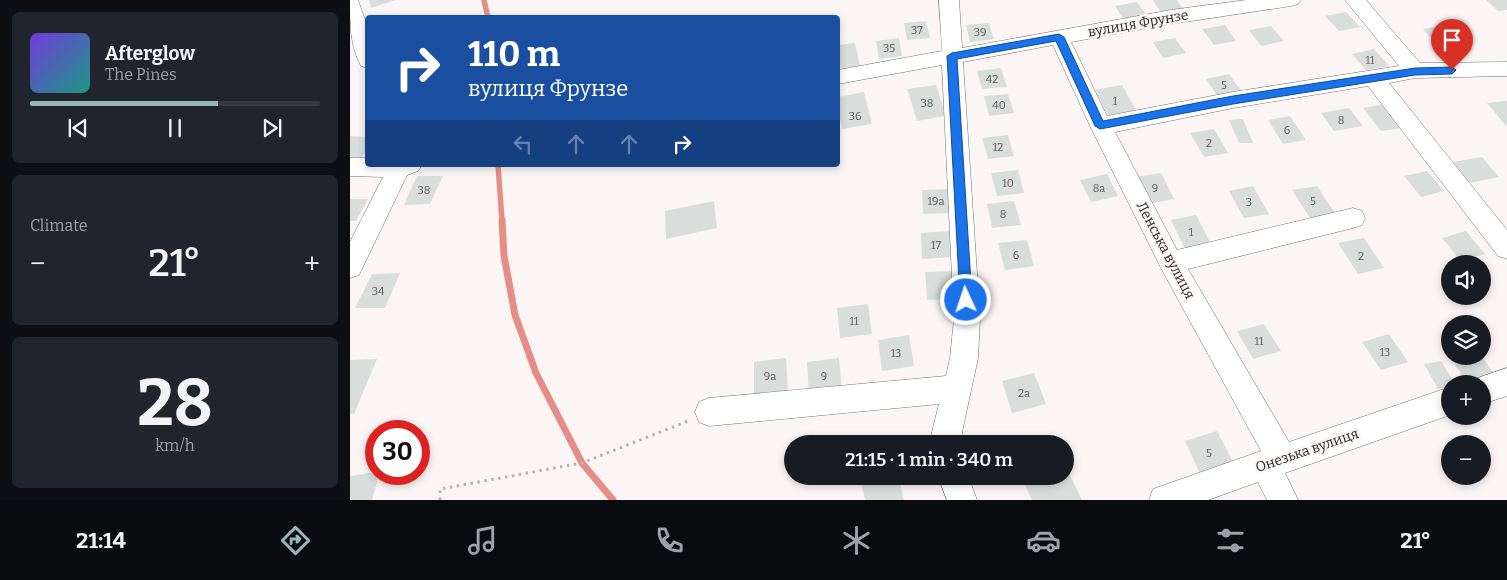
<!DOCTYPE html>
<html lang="en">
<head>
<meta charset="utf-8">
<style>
  body { margin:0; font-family:Bitter,serif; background:#20242c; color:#f1f3f6; height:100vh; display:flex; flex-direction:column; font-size:19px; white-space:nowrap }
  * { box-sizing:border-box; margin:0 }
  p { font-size:16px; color:#9ea1a6 }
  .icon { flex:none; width:28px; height:28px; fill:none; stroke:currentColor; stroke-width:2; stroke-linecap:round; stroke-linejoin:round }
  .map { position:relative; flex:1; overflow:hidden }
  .sheet { display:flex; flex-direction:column; gap:12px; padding:12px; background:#0d0f14; width:350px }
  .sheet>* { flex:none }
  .hud { position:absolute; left:15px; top:15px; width:475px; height:152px; border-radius:5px; box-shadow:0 2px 8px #0003; background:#1a4fa0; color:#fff; overflow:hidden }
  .buttons { position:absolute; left:1091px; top:255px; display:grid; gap:10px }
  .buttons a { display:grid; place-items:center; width:50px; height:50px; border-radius:50%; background:#171b24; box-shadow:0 2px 8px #0003; font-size:25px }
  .speed { position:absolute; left:15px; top:420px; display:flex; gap:10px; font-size:25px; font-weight:700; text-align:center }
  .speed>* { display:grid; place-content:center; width:65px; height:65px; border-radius:50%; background:#171b24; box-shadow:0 2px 8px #0003; line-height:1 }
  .speed .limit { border:8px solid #d22; background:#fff; color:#111 }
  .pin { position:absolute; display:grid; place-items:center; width:42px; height:42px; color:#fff; margin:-51px -21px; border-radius:50% 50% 50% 0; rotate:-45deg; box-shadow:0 0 5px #0007 }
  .pin .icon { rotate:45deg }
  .me { position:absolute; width:55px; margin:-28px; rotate:357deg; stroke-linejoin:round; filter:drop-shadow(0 0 4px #0008) }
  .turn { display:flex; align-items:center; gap:18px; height:105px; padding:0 20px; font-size:22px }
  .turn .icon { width:65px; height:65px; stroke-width:2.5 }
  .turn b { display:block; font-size:35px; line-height:42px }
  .lanes { display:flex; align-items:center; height:48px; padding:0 20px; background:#0003; justify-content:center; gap:25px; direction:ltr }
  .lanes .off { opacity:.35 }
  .big { font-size:38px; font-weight:600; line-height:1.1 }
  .sheet .tile { flex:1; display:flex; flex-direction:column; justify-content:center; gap:8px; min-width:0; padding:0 18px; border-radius:8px; background:#20242c }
  .sheet .dial { align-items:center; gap:0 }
  .dial b { font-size:65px; line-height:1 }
  .song { display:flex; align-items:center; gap:15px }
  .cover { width:60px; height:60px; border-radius:8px; background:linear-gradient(135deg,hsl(260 70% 55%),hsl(170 70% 35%)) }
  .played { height:5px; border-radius:2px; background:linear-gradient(90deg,#97b8b4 65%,#363941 65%) }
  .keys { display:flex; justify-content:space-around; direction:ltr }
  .heat { display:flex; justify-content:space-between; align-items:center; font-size:28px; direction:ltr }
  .trip { position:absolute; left:434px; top:435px; width:290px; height:50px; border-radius:25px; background:#171b24; box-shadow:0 2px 8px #0003; font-weight:600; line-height:50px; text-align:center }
  .dock { display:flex; height:80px; justify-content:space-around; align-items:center; background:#090b0e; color:#9ea1a6 }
  .dock .icon { width:35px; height:35px }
  .dock .current { color:#97b8b4 }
  .dock b { font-size:22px; color:#f1f3f6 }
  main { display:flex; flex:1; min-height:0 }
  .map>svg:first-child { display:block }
</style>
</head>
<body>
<main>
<section class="sheet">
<div class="tile">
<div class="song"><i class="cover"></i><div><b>Afterglow</b><p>The Pines</p></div></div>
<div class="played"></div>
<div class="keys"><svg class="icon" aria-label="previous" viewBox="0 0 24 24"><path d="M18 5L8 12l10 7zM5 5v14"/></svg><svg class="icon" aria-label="pause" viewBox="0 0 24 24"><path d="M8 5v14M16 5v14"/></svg><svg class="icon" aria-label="next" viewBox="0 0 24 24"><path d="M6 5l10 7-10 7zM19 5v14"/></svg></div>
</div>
<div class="tile"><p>Climate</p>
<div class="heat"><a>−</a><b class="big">21°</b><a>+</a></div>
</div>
<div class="tile dial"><b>28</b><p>km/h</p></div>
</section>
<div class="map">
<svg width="1157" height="500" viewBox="0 0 1157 500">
  <rect width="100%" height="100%" fill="#fbf6f5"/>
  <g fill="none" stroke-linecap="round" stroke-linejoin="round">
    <g stroke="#e58e88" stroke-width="5.5">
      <path d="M 134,0 L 138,18"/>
      <path d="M 148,165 L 152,221"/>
    </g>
    <path stroke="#e58e88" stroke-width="7" d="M 152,220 L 154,256 L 165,315 L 186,373 L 232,463 L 263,500"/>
  </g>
  <g fill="#d9dedd">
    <path d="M 19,0 L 46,0 L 21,8 Z"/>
    <path d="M 803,0 L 827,0 L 834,10 L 812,14 Z"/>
    <path d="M 1136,0 L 1157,0 L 1157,10 L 1148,11 Z"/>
    <path d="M 787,2 L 797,16 L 774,20 L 765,6 Z"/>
    <path d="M 996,12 L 1010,27 L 989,31 L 975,16 Z"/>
    <path d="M 576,21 L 580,38 L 557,40 L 554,23 Z"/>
    <path d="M 639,23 L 644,39 L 620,42 L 616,25 Z"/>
    <path d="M 1098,24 L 1123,50 L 1097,55 L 1073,29 Z"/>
    <path d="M 875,25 L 886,41 L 864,45 L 852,29 Z"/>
    <path d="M 921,26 L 934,41 L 911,46 L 899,30 Z"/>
    <path d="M 549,38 L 552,56 L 529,59 L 526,41 Z"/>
    <path d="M 825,38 L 836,53 L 813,58 L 803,42 Z"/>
    <path d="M 505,43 L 510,66 L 488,69 L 488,45 Z"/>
    <path d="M 1024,49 L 1039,66 L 1016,70 L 1002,54 Z"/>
    <path d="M 651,68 L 657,87 L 632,89 L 627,71 Z"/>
    <path d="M 879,74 L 892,92 L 868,97 L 856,79 Z"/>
    <path d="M 586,85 L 596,116 L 567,121 L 557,89 Z"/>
    <path d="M 772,85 L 787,112 L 759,117 L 745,90 Z"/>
    <path d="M 514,92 L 522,124 L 492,129 L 488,109 L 488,97 Z"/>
    <path d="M 658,94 L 664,113 L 639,116 L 634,96 Z"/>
    <path d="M 1157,101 L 1157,127 L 1137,103 Z"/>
    <path d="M 1035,104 L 1053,128 L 1031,131 L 1013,108 Z"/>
    <path d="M 999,108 L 1013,126 L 984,131 L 971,113 Z"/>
    <path d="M 940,116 L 956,140 L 933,144 L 918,120 Z"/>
    <path d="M 893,119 L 903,143 L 889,143 L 879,120 Z"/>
    <path d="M 864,129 L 878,153 L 854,157 L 840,133 Z"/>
    <path d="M 658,135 L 664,156 L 638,159 L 632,138 Z"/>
    <path d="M 0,136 L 18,137 L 18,149 L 11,158 L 0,157 Z"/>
    <path d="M 1132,157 L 1149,177 L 1119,183 L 1103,162 Z"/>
    <path d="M 668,170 L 674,193 L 647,196 L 641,173 Z"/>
    <path d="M 1077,171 L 1094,191 L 1071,197 L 1054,176 Z"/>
    <path d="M 811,173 L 824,199 L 799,204 L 786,177 Z"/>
    <path d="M 757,174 L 768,196 L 741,202 L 730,180 Z"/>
    <path d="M 67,176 L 93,176 L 80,204 L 54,205 Z"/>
    <path d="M 903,186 L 919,214 L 894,218 L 879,191 Z"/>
    <path d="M 967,186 L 985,213 L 960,218 L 942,190 Z"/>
    <path d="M 599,189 L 601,213 L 573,214 L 572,190 Z"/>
    <path d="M 0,199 L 18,199 L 6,221 L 0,221 Z"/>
    <path d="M 364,201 L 367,228 L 316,239 L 315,211 Z"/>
    <path d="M 664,201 L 671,225 L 642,228 L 637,204 Z"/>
    <path d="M 846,215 L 861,244 L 835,249 L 821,220 Z"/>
    <path d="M 600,231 L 602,257 L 572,259 L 571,233 Z"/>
    <path d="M 1116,231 L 1135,254 L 1111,261 L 1092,238 Z"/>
    <path d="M 1014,238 L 1034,268 L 1008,274 L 988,243 Z"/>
    <path d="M 677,240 L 684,266 L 655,270 L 648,243 Z"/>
    <path d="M 605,271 L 607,299 L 577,300 L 575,272 Z"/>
    <path d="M 50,273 L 35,308 L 5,308 L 22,274 Z"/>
    <path d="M 518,304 L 522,334 L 490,338 L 487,308 Z"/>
    <path d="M 914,324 L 931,351 L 903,359 L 887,331 Z"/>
    <path d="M 1039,334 L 1058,362 L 1031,370 L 1012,342 Z"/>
    <path d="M 559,335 L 564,366 L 532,371 L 528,340 Z"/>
    <path d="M 1100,350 L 1100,356 L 1131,356 L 1143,372 L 1116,380 L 1095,351 Z"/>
    <path d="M 436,358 L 438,390 L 404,395 L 404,362 Z"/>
    <path d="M 489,358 L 492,390 L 459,395 L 457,362 Z"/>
    <path d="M 27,359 L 4,414 L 0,414 L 0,360 Z"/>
    <path d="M 1091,361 L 1105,384 L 1100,384 L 1100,387 L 1088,389 L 1074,364 Z"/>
    <path d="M 684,373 L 696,404 L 662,413 L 652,381 Z"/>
    <path d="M 867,431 L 885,466 L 851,476 L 835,441 Z"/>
    <path d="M 715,465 L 732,500 L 682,500 L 674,482 L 687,476 L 715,476 Z"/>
    <path d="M 26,472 L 26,474 L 29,474 L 22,500 L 0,500 L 0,476 Z"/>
    <path d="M 535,476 L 548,476 L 554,500 L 515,500 L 511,483 Z"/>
  </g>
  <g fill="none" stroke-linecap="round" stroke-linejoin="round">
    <g stroke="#747070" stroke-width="1">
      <g id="minor">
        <path d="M 0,0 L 8,0 L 18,28 L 18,68 L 11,66 C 0,46 0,23 0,0 Z"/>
        <path d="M 589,0 L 609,0 L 612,48 L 821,10 L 896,0 L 951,0 L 948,4 L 941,6 L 821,24 L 721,42 L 757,116 L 883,92 L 1049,66 L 995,0 L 1016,0 L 1070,63 L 1157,62 L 1157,76 L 1065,78 L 1039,83 L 1157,230 L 1157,259 L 1148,256 L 1018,86 L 883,108 L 765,132 L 827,250 L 1003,208 L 1012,211 L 1015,218 L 1012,225 L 1003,228 L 838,269 L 939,442 L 1100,387 L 1100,415 L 935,473 L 948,500 L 917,500 L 908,482 L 858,500 L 799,500 L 803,489 L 911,451 L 812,270 L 740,126 L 703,45 L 613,62 L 630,319 L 628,358 L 612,432 L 612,444 L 582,444 L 582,432 L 589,404 L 359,426 L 349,422 L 345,412 L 349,402 L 359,398 L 596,376 L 600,358 L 604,319 L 592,65 L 488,84 L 488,70 L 592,51 Z"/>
        <path d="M 0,158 L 18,158 L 18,165 L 72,165 L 68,171 L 57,175 L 9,275 L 0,278 L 0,242 L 33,177 L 0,176 Z"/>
        <path d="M 1157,368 L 1157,396 L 1132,404 L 1132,384 L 1121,384 L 1122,380 Z"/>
        <path d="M 588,476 L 618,476 L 627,500 L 597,500 Z"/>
      </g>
    </g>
    <path stroke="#b7b3b3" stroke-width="3" stroke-dasharray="2.5 4.5" stroke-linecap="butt" d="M 90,500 L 90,489 L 232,463 L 338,421"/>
    <use href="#minor" fill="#fff" fill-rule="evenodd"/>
  </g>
  <path fill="#1a73e8" stroke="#114b97" d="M 709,34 L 714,37 L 753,121 L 883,96 L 1065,68 L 1102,67 L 1106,70 L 1102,74 L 1065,75 L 883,104 L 750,129 L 745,126 L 706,41 L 607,59 L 622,300 L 620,304 L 616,306 L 612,304 L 610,300 L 597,56 L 602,53 Z"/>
  <g text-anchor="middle" stroke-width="5" stroke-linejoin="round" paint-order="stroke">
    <g font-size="11" fill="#565655">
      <text x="567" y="34">37</text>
      <text x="630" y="36">39</text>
      <text x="539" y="52">35</text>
      <text x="1020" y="64">11</text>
      <text x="642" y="83">42</text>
      <text x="874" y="89">5</text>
      <text x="765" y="105">1</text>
      <text x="577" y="107">38</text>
      <text x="649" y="109">40</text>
      <text x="505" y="120">36</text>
      <text x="991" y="124">8</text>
      <text x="937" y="134">6</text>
      <text x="859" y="147">2</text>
      <text x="648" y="151">12</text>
      <text x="658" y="187">10</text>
      <text x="749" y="192">8а</text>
      <text x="805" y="192">9</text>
      <text x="74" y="194">38</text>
      <text x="586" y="205">19а</text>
      <text x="963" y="205">5</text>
      <text x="899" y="206">3</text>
      <text x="653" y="218">8</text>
      <text x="841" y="236">1</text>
      <text x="586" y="249">17</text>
      <text x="666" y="259">6</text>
      <text x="1011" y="260">2</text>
      <text x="28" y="295">34</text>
      <text x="504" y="325">11</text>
      <text x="909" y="345">11</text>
      <text x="1035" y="356">13</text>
      <text x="546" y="357">13</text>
      <text x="420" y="380">9а</text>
      <text x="474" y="380">9</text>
      <text x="674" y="397">2а</text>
      <text x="859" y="457">5</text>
    </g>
    <g font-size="14" fill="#2a2828" stroke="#fbf6f5">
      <text transform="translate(788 23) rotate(-10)" y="5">вулиця Фрунзе</text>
      <text transform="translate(816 250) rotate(62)" y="5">Ленська вулиця</text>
      <text transform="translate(957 450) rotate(-19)" y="5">Онезька вулиця</text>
    </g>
  </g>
</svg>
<div class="buttons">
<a><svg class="icon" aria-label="sound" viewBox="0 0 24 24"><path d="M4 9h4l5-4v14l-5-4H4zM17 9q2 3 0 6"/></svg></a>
<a><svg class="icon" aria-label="layers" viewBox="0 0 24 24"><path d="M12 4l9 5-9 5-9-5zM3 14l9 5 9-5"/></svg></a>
<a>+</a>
<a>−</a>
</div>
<div class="speed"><div class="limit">30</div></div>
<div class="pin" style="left:1102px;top:70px;background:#d93025"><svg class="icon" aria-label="arrive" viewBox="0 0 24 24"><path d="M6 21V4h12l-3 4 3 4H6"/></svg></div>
<svg class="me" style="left:616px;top:300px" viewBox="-20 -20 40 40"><circle r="17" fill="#1a73e8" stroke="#fff" stroke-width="3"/><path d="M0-11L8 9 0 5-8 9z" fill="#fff"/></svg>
<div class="trip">21:15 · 1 min · 340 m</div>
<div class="hud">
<div class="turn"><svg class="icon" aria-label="right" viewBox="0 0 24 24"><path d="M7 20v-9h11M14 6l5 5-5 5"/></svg><div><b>110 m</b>вулиця Фрунзе</div></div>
<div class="lanes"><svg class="icon off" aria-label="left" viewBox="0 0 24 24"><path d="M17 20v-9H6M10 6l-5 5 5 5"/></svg><svg class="icon off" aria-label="ahead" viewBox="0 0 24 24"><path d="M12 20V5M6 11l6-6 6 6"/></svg><svg class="icon off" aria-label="ahead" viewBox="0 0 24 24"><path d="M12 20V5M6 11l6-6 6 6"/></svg><svg class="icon" aria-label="right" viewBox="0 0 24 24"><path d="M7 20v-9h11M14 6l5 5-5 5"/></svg></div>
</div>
</div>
</main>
<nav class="dock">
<b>21:14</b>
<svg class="icon current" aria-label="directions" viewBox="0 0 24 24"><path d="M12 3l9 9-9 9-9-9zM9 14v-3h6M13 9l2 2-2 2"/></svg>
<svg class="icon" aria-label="music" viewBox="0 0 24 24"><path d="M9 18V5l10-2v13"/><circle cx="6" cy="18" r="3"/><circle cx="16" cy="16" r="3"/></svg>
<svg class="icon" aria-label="phone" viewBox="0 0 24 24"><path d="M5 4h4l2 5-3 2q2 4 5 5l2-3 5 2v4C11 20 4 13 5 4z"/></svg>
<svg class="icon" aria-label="climate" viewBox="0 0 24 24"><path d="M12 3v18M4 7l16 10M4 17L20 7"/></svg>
<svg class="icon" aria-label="car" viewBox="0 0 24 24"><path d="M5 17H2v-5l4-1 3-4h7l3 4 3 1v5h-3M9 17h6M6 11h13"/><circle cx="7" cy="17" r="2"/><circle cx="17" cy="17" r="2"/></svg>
<svg class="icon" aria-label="filters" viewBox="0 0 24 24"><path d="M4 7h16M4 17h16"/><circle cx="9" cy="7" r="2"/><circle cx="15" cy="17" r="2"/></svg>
<b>21°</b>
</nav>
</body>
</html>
